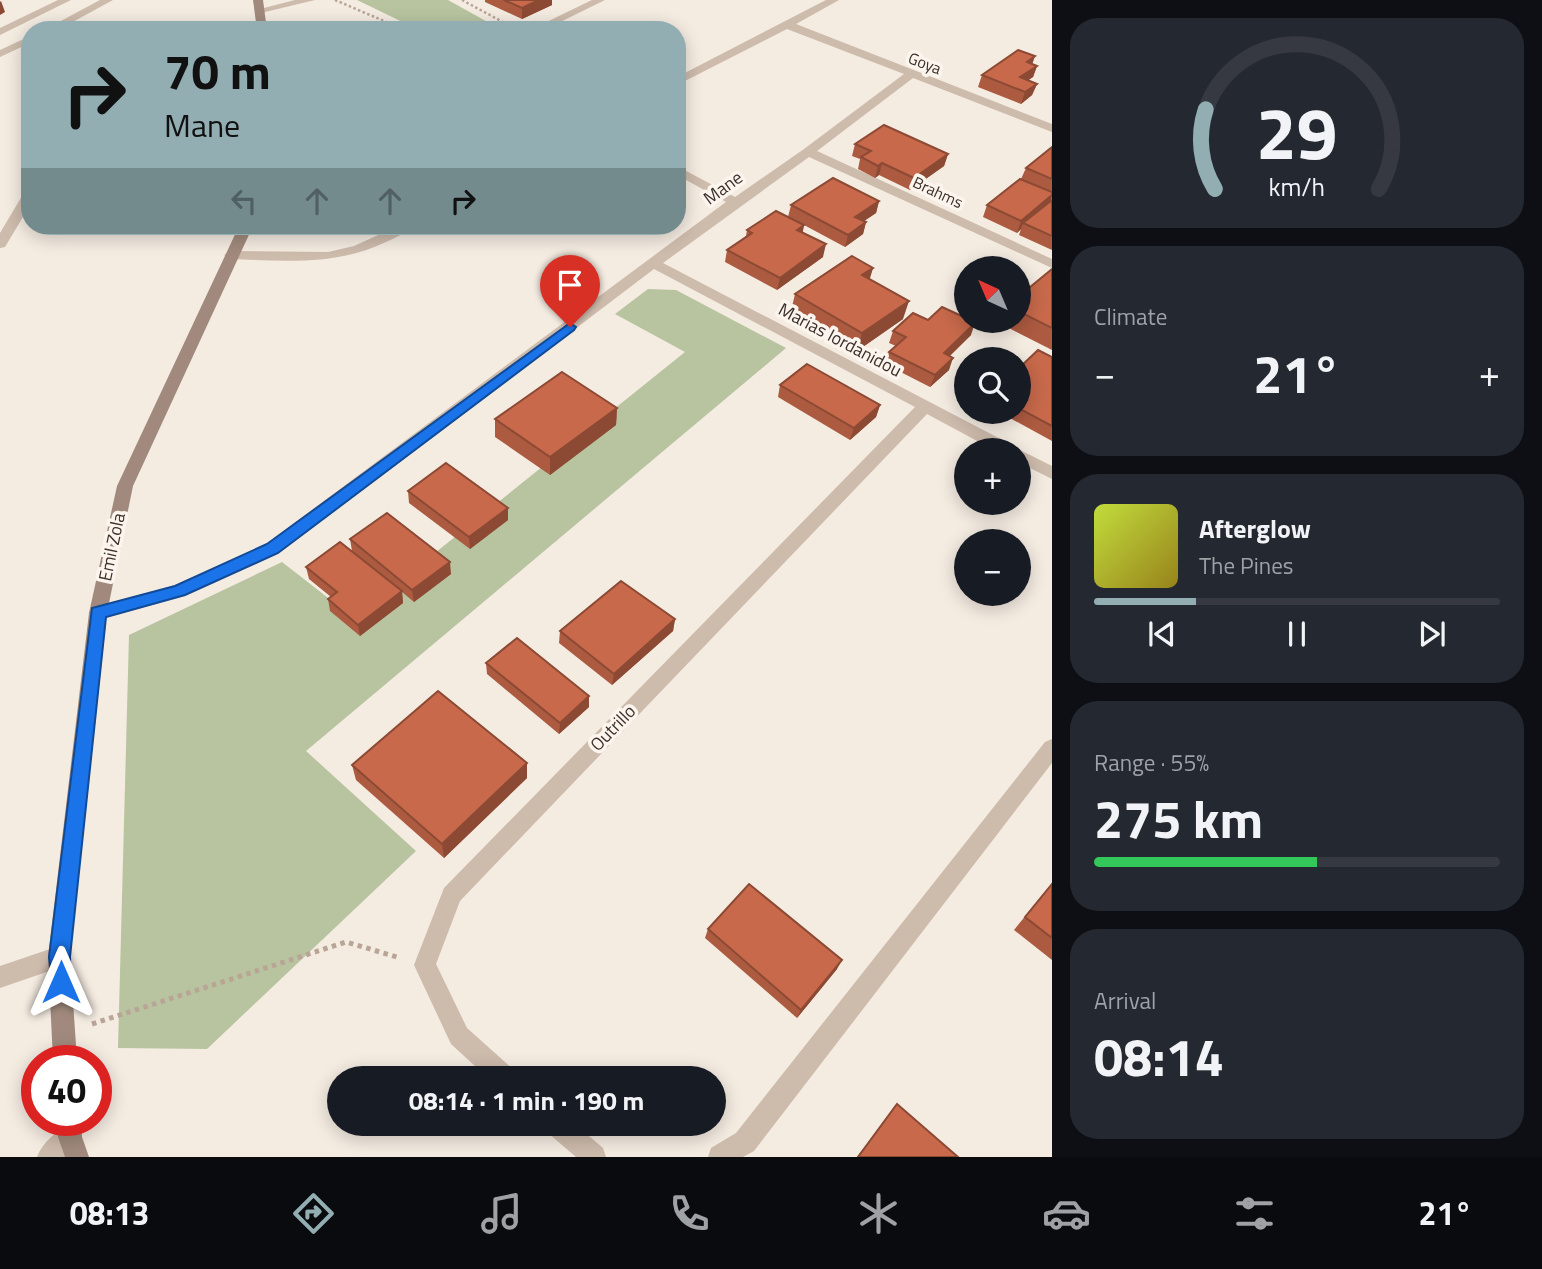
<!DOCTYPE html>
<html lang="en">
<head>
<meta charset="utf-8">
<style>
  body { margin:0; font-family:"Titillium Web",sans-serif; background:#242831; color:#f1f3f6; height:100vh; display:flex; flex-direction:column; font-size:26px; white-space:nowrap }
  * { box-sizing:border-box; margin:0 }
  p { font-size:23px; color:#9ea1a6 }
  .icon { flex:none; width:38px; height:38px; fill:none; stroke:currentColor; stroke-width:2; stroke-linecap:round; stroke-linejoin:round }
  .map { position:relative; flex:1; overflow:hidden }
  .side { display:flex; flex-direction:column; gap:18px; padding:18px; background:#0d0f14; width:490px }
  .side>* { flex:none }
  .hud { position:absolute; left:21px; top:21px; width:665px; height:214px; border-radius:28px; box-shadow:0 4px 18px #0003; background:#92aeb2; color:#111; overflow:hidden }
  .needle { width:46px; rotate:316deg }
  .buttons { position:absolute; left:954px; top:256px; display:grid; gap:14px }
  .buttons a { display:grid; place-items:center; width:77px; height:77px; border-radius:50%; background:#171b24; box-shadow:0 4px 18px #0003; font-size:35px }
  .speed { position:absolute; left:21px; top:1045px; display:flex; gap:14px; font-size:35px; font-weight:700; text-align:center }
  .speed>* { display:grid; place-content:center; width:91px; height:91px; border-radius:50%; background:#171b24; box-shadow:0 4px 18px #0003; line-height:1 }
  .speed .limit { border:10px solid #d22; background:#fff; color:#111 }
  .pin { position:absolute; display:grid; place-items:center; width:60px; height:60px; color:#fff; margin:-72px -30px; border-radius:50% 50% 50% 0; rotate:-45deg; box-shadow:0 0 7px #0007 }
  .pin .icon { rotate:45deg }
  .me { position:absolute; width:77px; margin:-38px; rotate:0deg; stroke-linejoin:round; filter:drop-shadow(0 0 5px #0008) }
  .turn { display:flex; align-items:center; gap:24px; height:147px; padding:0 28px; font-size:32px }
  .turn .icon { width:91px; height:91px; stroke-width:2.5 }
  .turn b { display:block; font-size:49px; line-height:60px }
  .lanes { display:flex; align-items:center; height:66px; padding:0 28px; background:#0003; justify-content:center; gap:35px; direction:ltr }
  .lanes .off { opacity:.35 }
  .big { font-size:52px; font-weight:700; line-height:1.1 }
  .side .card { flex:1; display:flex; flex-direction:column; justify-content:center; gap:10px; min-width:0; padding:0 24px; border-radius:28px; background:#242831 }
  .side .dial { align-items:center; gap:0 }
  .dial svg { height:182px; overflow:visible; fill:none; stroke:#363941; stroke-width:7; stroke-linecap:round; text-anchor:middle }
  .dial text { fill:#f1f3f6; stroke:none }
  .song { display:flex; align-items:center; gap:21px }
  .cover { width:84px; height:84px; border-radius:10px; background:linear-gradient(135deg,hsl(70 70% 55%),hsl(50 70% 35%)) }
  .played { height:7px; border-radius:4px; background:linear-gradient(90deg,#92aeb2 25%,#363941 25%) }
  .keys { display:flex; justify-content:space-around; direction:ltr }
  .heat { display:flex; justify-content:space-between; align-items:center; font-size:38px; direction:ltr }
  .charge { height:10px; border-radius:5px; background:linear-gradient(90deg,#34c759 55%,#363941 0) }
  .trip { position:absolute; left:327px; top:1066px; width:399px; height:70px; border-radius:35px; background:#171b24; box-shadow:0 4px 18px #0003; font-weight:700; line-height:70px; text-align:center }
  .tabs { display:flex; height:112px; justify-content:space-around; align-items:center; background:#090b0e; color:#9ea1a6 }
  .tabs .icon { width:49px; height:49px }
  .tabs .on { color:#92aeb2 }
  .tabs b { font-size:32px; color:#f1f3f6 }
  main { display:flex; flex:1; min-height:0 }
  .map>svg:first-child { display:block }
</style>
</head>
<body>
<main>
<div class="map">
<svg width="1052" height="1157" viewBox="0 0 1052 1157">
  <rect width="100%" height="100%" fill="#f4ebe1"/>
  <g fill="#b8c4a0">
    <path d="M 357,0 L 448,0 L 502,30 L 419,30 Z"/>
    <path d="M 648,289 L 676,290 L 786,348 L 306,751 L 416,851 L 207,1049 L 118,1048 L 129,635 L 282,562 L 354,618 L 685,352 L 615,314 Z"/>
  </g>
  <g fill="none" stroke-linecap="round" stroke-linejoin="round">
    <g stroke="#b9a596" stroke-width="2.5" stroke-dasharray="2.5 2.5" stroke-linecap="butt">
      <path d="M 335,0 L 405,30"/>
      <path d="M 462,0 L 514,28"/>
    </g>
    <path stroke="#b9a596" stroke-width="5" stroke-dasharray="4.5 4.5" stroke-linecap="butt" d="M 92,1024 L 346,942 L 397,957"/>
    <g fill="#cdbbac" fill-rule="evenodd">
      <path d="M 58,0 L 71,0 L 0,35 L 0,28 Z"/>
      <path d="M 100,0 L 113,0 L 58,30 L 44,30 Z"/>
      <path d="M 295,0 L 315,0 L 261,13 L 256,10 Z"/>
      <path d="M 592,0 L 605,0 L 544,30 L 530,30 Z"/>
      <path d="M 826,0 L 839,0 L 796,24 L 1052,124 L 1052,132 L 913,78 L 817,151 L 1052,259 L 1052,268 L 809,157 L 663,263 L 1014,446 L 1016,450 L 994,450 L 927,414 L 460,901 L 436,964 L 467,1028 L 514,1070 L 518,1078 L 488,1078 L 451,1044 L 414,965 L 444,888 L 915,407 L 654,269 L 278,554 L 185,596 L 98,620 L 92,618 L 89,613 L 92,608 L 98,606 L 175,585 L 266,544 L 726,202 L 677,175 L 677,166 L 735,197 L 804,149 L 904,74 L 787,29 L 677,85 L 677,77 Z"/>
      <path d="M 30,36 L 30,43 L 0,57 L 0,50 Z"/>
      <path d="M 30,190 L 30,205 L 5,247 L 0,248 L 0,233 L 25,191 Z"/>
      <path d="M 398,226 L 415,226 C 407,233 396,237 386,242 C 336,266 285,261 231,259 L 224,255 L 231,251 L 328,252 L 354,246 Z"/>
      <path d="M 1018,449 L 1052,466 L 1052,479 L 1018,462 Z"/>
      <path d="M 1052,739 L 1052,763 L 754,1151 L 743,1157 L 708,1157 L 711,1148 L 736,1133 L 1045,742 Z"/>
      <path d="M 59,946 L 67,949 L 70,957 L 67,965 L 0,988 L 0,966 Z"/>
      <path d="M 545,1124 L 575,1124 L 603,1148 L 606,1157 L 576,1157 L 548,1133 Z"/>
      <path d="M 70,1125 L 79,1128 L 82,1137 L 79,1146 L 67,1157 L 37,1157 C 42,1143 56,1131 70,1125 Z"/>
    </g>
    <g fill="#a18a7d" fill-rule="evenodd">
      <path d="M 253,0 L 263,0 L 267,30 L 257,30 Z"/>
      <path d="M 239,226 L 253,226 L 133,486 L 107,613 L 70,957 L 77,1060 L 53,1060 L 48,957 L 89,613 L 117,486 Z"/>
      <path d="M 57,1120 L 81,1120 L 82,1137 L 89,1157 L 65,1157 L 58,1137 Z"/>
    </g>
  </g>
  <g fill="#ac5a40">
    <path d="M 485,0 L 552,0 L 552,5 L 522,19 L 485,2 Z"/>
    <path d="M 1032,64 L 1037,66 L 1033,77 L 1028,80 L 1037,84 L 1032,95 L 1021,104 L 978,87 L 982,75 Z"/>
    <path d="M 855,144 L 948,154 L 944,166 L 910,190 L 879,175 L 875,178 L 858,169 L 860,159 L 852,156 Z"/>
    <path d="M 1052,147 L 1052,198 L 1051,201 L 1052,200 L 1052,250 L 1019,235 L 1021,229 L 1017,233 L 983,217 L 987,205 L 1021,179 L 1026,168 Z"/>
    <path d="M 879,201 L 876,213 L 864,221 L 866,222 L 863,234 L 845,247 L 804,225 L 802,233 L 823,257 L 777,290 L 725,262 L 727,250 L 746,236 L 747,230 L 788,217 L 791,205 Z"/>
    <path d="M 873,268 L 869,279 L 903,319 L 857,351 L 791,311 L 795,294 Z"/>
    <path d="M 1052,269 L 1052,350 L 1001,324 L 1003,320 L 1018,320 L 1018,297 Z"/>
    <path d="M 928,320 L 971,335 L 950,356 L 949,370 L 930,387 L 885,364 L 889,352 L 896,346 L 889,343 L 893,331 Z"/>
    <path d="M 1052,357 L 1052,441 L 997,411 L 1018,411 L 1018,369 Z"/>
    <path d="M 780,385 L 880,405 L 876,417 L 850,440 L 778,397 Z"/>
    <path d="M 617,408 L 616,425 L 550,475 L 495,437 L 495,419 Z"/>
    <path d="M 408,491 L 508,520 L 470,549 L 409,503 Z"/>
    <path d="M 350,539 L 451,574 L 414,602 L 402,592 L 403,603 L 360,636 L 330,611 L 328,599 L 331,597 L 309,579 L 306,567 L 352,551 Z"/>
    <path d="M 675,619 L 673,631 L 612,685 L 559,643 L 560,631 Z"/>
    <path d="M 486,663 L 589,696 L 589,707 L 559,734 L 487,674 Z"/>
    <path d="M 527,763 L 527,778 L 444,858 L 356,780 L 352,765 Z"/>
    <path d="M 1052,883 L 1052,960 L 1014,930 Z"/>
    <path d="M 708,929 L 837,969 L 797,1018 L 705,938 Z"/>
    <path d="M 897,1104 L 958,1157 L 857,1157 Z"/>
  </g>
  <g fill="#8c4a34">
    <path d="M 539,0 L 552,0 L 552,5 L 522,19 L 522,8 Z"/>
    <path d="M 1,1 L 5,12 L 0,15 L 0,2 Z"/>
    <path d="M 1035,56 L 1031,68 L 1027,62 Z"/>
    <path d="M 1037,66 L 1033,77 L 1016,89 L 1020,77 Z"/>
    <path d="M 1037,84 L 1032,95 L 1021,104 L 1025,92 Z"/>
    <path d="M 948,154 L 944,166 L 910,190 L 914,178 Z"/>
    <path d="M 882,163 L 879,175 L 875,178 L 878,166 Z"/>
    <path d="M 1052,195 L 1049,205 L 1023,223 L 1021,229 L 1017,233 L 1021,221 Z"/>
    <path d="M 879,201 L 876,213 L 852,229 L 855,217 Z"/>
    <path d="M 866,222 L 863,234 L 845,247 L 848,235 Z"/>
    <path d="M 804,225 L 802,237 L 797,230 Z"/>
    <path d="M 826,244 L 823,257 L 777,290 L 780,278 Z"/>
    <path d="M 873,268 L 868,285 L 862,275 Z"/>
    <path d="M 909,301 L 903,319 L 857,351 L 862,333 Z"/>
    <path d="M 975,323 L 971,335 L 940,365 L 944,353 Z"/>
    <path d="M 953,358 L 949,370 L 930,387 L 935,375 Z"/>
    <path d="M 880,405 L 876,417 L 850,440 L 854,428 Z"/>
    <path d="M 617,408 L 616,425 L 550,475 L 550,457 Z"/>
    <path d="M 508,508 L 508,520 L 470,549 L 469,537 Z"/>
    <path d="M 450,562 L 451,574 L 414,602 L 412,590 Z"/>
    <path d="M 402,591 L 403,603 L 360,636 L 358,625 Z"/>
    <path d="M 675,619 L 673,631 L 612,685 L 614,674 Z"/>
    <path d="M 589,696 L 589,707 L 559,734 L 560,723 Z"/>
    <path d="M 527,763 L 527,778 L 444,858 L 442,844 Z"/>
    <path d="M 842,960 L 837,969 L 797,1018 L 801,1010 Z"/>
  </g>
  <g fill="#c8694b" stroke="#8c4a34" stroke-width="2">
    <path d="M 504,0 L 539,0 L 522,8 Z"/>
    <path d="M 1018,50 L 1035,56 L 1027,62 L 1037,66 L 1020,77 L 1037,84 L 1025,92 L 982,75 Z"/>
    <path d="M 884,125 L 948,154 L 914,178 L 882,163 L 878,166 L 861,157 L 871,151 L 855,144 Z"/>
    <path d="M 1052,147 L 1052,179 L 1026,168 Z"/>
    <path d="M 833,178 L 879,201 L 855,217 L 866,222 L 848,235 L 791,205 Z"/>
    <path d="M 1020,179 L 1052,192 L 1052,195 L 1021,221 L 987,205 Z"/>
    <path d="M 1052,200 L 1052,236 L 1023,223 Z"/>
    <path d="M 776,211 L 804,225 L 797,230 L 826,244 L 780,278 L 727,250 L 752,233 L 747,230 Z"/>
    <path d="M 852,256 L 873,268 L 862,275 L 909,301 L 862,333 L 795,294 Z"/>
    <path d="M 1052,269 L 1052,328 L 1018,311 L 1018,297 Z"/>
    <path d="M 942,307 L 966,318 L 966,320 L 970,320 L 975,323 L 944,353 L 953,358 L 935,375 L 889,352 L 906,337 L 893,331 L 913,313 L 928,320 Z"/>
    <path d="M 1038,350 L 1052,357 L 1052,426 L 1018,408 L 1018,369 Z"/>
    <path d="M 807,364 L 880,405 L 854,428 L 780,385 Z"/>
    <path d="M 562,372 L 617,408 L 550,457 L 495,419 Z"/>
    <path d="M 446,463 L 508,508 L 469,537 L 408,491 Z"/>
    <path d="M 387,513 L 450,562 L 412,590 L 350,539 Z"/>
    <path d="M 340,542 L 402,591 L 358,625 L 328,599 L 337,592 L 306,567 Z"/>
    <path d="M 621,581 L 675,619 L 614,674 L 560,631 Z"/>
    <path d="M 517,638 L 589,696 L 560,723 L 486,663 Z"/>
    <path d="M 438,691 L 527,763 L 442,844 L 352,765 Z"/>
    <path d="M 749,884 L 842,960 L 801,1010 L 708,929 Z"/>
    <path d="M 1052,884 L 1052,938 L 1025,917 Z"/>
    <path d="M 897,1104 L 958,1157 L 858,1157 Z"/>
  </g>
  <path fill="#1a73e8" stroke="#114b97" stroke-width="2" d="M 570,323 L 576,327 L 574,330 L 278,553 L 185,595 L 106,617 L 70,957 L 71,982 L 68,990 L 61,993 L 53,990 L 49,957 L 92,608 L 175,586 L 267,544 Z"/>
  <g text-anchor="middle" stroke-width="7" stroke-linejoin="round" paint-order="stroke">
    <g font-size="16" fill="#3b302b" stroke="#fbf5ee">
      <text transform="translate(925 63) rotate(21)" y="6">Goya</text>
      <text transform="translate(938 192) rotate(25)" y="6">Brahms</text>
    </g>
    <g font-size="18" fill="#3b302b" stroke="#fbf5ee">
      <text transform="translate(723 188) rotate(-36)" y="6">Mane</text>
      <text transform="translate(840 340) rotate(28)" y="6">Marias Iordanidou</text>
      <text transform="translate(112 547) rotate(-78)" y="6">Emil Zola</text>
      <text transform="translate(613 728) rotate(-46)" y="6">Outrillo</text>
    </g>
  </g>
</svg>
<div class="buttons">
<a><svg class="needle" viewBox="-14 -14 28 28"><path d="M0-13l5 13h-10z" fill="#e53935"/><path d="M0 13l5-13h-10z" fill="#9ea1a6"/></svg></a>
<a><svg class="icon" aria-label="search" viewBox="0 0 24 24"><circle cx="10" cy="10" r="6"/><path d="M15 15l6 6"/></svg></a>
<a>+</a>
<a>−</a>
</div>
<div class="speed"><div class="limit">40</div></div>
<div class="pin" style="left:570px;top:327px;background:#d93025"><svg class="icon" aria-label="arrive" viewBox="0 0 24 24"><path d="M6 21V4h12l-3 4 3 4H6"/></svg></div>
<svg class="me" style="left:61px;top:982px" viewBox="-20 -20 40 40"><path d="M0-17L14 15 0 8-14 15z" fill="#1a73e8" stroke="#fff" stroke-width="4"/></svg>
<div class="trip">08:14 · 1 min · 190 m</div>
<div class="hud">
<div class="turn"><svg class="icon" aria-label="right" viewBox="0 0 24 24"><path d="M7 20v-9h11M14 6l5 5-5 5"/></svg><div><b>70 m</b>Mane</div></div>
<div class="lanes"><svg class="icon off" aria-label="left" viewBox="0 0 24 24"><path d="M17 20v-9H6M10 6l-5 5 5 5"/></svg><svg class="icon off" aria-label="ahead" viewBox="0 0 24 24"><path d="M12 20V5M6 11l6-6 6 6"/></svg><svg class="icon off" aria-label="ahead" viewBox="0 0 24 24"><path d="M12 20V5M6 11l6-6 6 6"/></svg><svg class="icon" aria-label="right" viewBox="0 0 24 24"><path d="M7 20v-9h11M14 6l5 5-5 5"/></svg></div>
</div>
</div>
<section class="side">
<div class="card dial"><svg viewBox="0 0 100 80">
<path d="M14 69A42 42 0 1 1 86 69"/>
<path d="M14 69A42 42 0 0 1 10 34" stroke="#92aeb2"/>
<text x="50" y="56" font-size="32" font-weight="700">29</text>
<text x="50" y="72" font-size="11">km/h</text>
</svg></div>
<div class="card"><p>Climate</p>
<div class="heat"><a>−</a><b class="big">21°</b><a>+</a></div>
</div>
<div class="card">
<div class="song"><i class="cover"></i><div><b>Afterglow</b><p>The Pines</p></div></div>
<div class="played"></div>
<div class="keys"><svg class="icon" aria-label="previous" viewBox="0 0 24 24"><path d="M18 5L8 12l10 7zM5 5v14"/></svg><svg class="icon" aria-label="pause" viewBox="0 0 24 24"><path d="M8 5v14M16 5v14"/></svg><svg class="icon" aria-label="next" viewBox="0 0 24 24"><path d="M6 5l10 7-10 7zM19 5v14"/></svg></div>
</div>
<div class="card"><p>Range · 55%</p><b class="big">275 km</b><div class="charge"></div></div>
<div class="card"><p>Arrival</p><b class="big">08:14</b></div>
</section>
</main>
<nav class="tabs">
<b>08:13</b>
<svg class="icon on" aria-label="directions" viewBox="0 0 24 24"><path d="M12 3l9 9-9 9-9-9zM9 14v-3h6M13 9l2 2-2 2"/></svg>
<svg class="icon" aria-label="music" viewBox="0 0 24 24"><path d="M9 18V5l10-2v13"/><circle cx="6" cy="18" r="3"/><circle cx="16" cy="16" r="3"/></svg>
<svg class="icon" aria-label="phone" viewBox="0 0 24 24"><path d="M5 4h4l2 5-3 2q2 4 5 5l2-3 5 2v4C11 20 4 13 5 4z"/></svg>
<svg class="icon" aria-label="climate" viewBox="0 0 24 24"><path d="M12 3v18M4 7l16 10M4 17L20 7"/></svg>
<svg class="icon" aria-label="car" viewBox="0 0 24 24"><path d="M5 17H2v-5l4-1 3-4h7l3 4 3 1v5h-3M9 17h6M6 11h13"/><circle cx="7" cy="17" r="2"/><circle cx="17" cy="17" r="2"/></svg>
<svg class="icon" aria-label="filters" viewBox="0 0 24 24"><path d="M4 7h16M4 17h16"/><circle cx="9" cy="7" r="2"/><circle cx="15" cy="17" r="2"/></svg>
<b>21°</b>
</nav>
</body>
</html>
